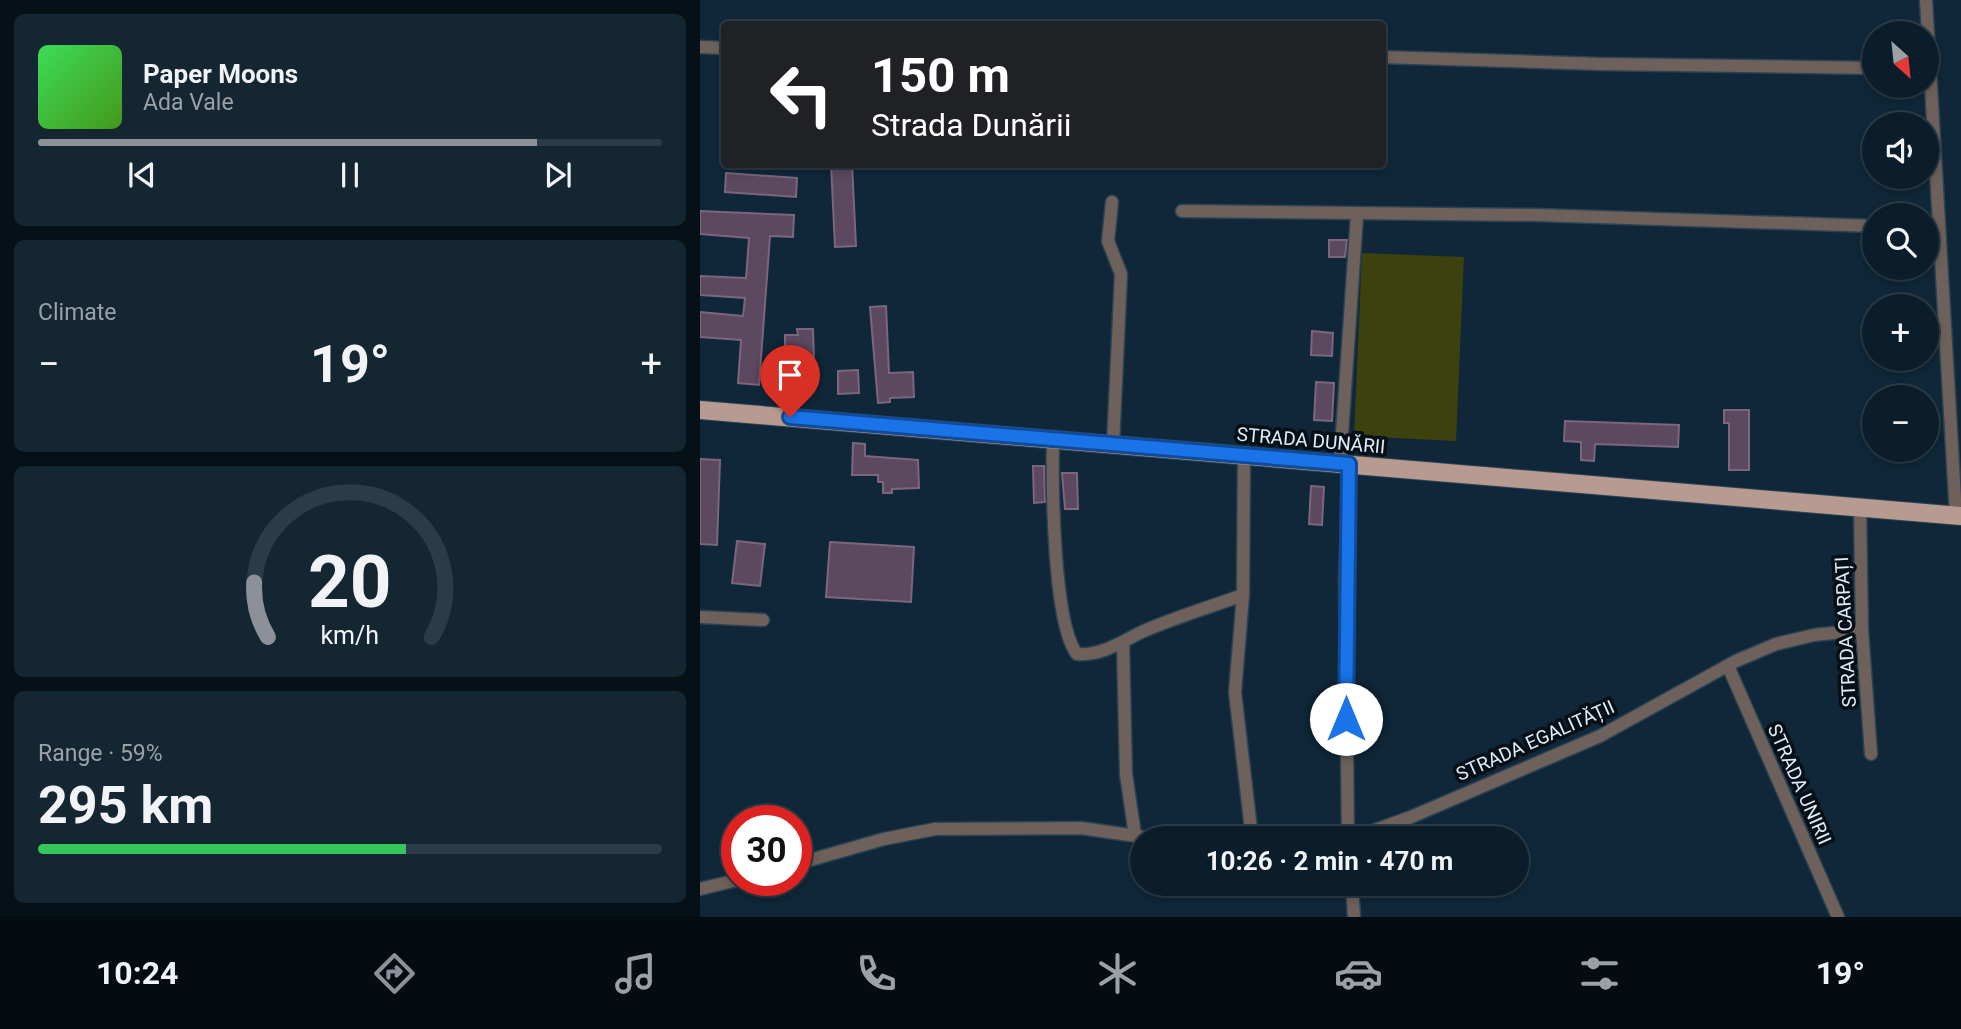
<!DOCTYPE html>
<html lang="en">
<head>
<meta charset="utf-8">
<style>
  body { margin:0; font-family:Roboto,sans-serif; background:#142632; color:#f1f3f6; height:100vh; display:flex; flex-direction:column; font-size:26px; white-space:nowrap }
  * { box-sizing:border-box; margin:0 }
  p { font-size:23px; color:#9aa2a8 }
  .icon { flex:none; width:38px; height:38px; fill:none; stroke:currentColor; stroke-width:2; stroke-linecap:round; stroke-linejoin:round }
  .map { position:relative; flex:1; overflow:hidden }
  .drawer { display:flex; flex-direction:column; gap:14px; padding:14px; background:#061017; width:700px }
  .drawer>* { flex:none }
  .banner { position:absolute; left:21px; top:21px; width:665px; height:147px; border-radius:7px; box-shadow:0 4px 10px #0003,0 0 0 2px #2b3b47; background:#202124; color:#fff; overflow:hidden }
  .needle { width:46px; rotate:153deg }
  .fabs { position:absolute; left:1162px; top:21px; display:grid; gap:14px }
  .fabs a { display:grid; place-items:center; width:77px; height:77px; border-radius:50%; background:#0b1d2a; box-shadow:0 4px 10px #0003,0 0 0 2px #2b3b47; font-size:35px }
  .speed { position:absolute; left:21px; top:805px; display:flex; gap:14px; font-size:35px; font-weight:700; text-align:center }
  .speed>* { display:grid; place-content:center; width:91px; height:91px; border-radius:50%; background:#0b1d2a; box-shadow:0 4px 10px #0003,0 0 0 2px #2b3b47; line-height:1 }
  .speed .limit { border:10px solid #d22; background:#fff; color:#111 }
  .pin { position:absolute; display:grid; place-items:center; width:60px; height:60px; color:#fff; margin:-72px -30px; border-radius:50% 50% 50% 0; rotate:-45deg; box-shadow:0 0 7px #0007 }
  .pin .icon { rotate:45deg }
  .me { position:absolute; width:77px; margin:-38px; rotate:0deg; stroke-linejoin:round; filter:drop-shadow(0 0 5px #0008) }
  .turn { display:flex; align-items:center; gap:24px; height:147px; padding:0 35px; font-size:32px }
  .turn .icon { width:91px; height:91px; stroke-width:2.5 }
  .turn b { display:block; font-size:49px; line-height:60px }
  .big { font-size:52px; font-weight:700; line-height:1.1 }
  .drawer .card { flex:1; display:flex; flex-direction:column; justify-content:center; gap:10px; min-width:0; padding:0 24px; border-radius:10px; background:#142632 }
  .drawer .dial { align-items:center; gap:0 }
  .dial svg { height:182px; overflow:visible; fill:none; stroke:#2b3b47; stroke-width:7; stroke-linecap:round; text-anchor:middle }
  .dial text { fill:#f1f3f6; stroke:none }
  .song { display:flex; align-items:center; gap:21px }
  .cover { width:84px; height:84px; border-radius:10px; background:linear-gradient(135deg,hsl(130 70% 55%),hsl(100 70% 35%)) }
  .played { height:7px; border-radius:4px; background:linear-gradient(90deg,#8c9099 80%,#2b3b47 80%) }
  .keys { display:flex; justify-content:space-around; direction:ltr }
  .heat { display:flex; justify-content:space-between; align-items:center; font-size:38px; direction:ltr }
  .charge { height:10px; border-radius:5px; background:linear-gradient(90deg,#34c759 59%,#2b3b47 0) }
  .trip { position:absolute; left:430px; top:826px; width:399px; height:70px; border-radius:35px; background:#0b1d2a; box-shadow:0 4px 10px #0003,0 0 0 2px #2b3b47; font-weight:700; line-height:70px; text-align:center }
  .tab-bar { display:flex; height:112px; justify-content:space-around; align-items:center; background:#040c11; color:#9aa2a8 }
  .tab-bar .icon { width:49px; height:49px }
  .tab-bar .active { color:#8c9099 }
  .tab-bar b { font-size:32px; color:#f1f3f6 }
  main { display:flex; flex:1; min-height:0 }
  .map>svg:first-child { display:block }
</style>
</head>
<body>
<main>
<section class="drawer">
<div class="card">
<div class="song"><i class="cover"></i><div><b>Paper Moons</b><p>Ada Vale</p></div></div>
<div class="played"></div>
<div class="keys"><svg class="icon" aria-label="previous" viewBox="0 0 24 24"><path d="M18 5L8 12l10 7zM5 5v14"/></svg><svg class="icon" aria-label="pause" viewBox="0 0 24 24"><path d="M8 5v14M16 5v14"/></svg><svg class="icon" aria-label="next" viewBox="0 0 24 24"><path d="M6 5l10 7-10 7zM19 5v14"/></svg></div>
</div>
<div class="card"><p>Climate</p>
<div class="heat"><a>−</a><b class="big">19°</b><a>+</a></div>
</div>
<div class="card dial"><svg viewBox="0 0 100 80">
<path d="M14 69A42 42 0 1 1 86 69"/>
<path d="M14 69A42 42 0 0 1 8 45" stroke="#8c9099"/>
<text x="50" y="56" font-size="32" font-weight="700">20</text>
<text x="50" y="72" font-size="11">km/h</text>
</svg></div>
<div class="card"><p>Range · 59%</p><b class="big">295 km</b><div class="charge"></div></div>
</section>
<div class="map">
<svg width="1261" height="917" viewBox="0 0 1261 917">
  <rect width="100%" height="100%" fill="#0f2738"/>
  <path fill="#3d410d" d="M 662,253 L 764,257 L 756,441 L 654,436 Z"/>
  <g fill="#5c485f" stroke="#7b667e" stroke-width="2">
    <path d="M 131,164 L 152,164 L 156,246 L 135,247 Z"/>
    <path d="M 26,173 L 97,178 L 96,197 L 25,192 Z"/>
    <path d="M 0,211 L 94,215 L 93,237 L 70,236 L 59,385 L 38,383 L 41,340 L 0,337 L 0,312 L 43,316 L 45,298 L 0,295 L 0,276 L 46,278 L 49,238 L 0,234 Z"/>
    <path d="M 629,240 L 647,240 L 645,257 L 629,257 Z"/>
    <path d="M 186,306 L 189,373 L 213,372 L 214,397 L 190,398 L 190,402 L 178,403 L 170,307 Z"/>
    <path d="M 97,329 L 113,329 L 114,361 L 90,362 L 90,352 L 85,352 L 85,335 L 98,335 Z"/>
    <path d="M 612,331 L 633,333 L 632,356 L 611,355 Z"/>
    <path d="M 158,370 L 159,393 L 138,394 L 138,371 Z"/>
    <path d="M 616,382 L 634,383 L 632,421 L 614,420 Z"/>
    <path d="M 1024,410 L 1049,410 L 1049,470 L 1029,470 L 1029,423 L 1024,423 Z"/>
    <path d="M 865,421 L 979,425 L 978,447 L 895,444 L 894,461 L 881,460 L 881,442 L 864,441 Z"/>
    <path d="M 153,443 L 165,444 L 165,456 L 218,460 L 219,488 L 192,489 L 192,493 L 183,493 L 183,482 L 178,482 L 178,475 L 152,475 Z"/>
    <path d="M 0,459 L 20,460 L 17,545 L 0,544 Z"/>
    <path d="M 333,466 L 344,466 L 345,502 L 334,503 Z"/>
    <path d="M 362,473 L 377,473 L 378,509 L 365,509 Z"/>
    <path d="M 611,486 L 624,487 L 622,525 L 609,524 Z"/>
    <path d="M 37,541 L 65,544 L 60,586 L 32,583 Z"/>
    <path d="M 130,542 L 214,547 L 211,602 L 126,597 Z"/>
  </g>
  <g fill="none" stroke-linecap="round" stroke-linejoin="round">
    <g stroke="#2c4353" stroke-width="15">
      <g id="minor">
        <path d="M 1226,0 L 1256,516"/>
        <path d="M 0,47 L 24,48"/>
        <path d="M 682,57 L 901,64 L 1174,68"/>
        <path d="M 412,202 L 408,241 L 421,274 L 413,445"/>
        <path d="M 482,211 L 837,215 L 1174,226"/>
        <path d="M 353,440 C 352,482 353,624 377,654 C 403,656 422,641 444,631 C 476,617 510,607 543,595 L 544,456"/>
        <path d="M 640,463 L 657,215"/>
        <path d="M 1160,507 L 1162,630 L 1171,754"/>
        <path d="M 543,595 L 535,692 L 552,838"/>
        <path d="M 0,617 L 63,620"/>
        <path d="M 423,643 L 426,774 L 435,835"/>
        <path d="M 1028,666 L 1138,917"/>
        <path d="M 648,838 L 645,582 L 649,464"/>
        <path d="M 653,838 L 711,817 L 900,736 L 1036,661 L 1076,644 L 1114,635 L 1162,630"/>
        <path d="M 96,864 L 184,839 L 235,829 L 381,828 L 450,838"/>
        <path d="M 652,884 L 654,917"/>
        <path d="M 0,889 L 37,880"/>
      </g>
    </g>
    <g stroke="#2c4353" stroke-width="20">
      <path id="primary" d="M 0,410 L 1261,516"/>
    </g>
    <use href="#minor" stroke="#6e605a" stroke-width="12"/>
    <use href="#primary" stroke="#b79b90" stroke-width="18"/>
  </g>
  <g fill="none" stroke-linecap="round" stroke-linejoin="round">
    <g stroke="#114b97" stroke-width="18">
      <path id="route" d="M 90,417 L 649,464 L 646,719"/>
    </g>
    <use href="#route" stroke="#1a73e8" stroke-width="12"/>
  </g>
  <g text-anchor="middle" stroke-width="7" stroke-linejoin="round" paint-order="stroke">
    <g font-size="19" fill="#dfedf9" stroke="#060f16">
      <text transform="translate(611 440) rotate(5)" y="7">STRADA DUNĂRII</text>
      <text transform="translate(1145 632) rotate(-93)" y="7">STRADA CARPAȚI</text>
      <text transform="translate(835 740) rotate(-24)" y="7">STRADA EGALITĂȚII</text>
      <text transform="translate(1100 784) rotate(66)" y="7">STRADA UNIRII</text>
    </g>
  </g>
</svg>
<div class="fabs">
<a><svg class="needle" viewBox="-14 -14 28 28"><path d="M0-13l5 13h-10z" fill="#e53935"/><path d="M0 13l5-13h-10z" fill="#9aa2a8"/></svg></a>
<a><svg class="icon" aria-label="sound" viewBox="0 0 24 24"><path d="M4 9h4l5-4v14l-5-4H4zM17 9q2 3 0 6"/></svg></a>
<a><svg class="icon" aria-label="search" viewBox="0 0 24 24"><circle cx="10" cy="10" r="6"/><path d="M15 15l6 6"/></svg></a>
<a>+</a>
<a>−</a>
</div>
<div class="speed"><div class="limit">30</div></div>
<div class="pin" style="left:90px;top:417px;background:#d93025"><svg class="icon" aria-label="arrive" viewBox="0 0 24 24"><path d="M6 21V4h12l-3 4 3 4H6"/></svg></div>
<svg class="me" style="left:646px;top:719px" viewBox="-20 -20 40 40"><circle r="19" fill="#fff"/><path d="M0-13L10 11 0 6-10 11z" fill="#1a73e8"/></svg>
<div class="trip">10:26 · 2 min · 470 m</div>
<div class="banner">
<div class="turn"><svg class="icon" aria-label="left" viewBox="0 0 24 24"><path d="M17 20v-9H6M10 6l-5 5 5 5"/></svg><div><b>150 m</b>Strada Dunării</div></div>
</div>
</div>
</main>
<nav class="tab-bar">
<b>10:24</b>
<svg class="icon active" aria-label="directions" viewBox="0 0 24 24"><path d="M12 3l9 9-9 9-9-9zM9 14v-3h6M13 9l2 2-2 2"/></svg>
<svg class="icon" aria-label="music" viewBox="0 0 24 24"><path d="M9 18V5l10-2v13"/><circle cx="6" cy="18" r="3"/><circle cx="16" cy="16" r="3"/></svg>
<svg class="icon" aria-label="phone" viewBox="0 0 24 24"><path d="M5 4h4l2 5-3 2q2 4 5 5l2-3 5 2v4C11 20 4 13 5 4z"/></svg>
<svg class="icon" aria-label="climate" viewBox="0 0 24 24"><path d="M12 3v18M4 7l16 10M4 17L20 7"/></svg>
<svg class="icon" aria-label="car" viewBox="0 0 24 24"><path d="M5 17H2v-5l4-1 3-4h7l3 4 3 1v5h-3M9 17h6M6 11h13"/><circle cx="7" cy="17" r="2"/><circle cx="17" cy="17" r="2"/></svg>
<svg class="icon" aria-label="filters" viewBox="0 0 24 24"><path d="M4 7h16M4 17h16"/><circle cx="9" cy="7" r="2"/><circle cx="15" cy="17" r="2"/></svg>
<b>19°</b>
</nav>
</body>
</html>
